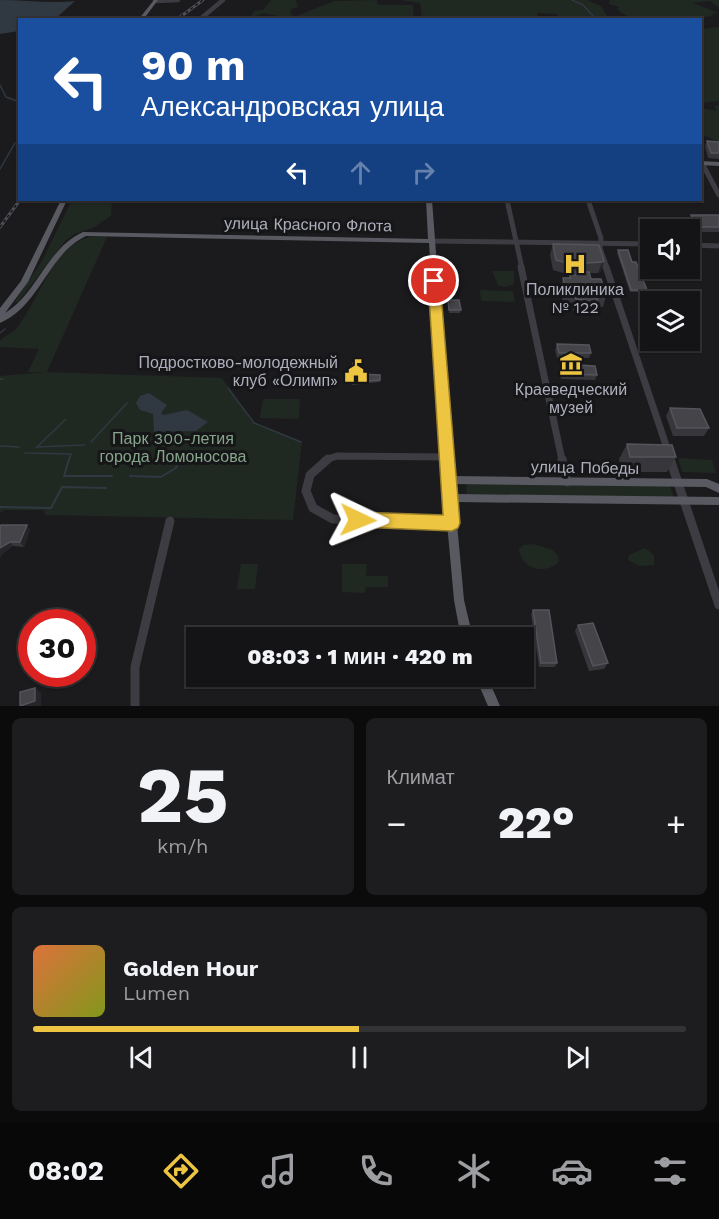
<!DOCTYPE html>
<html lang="ru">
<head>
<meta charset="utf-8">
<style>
  body { margin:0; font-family:"Work Sans",sans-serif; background:#1d1d1f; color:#f1f3f6; height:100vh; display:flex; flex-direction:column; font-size:22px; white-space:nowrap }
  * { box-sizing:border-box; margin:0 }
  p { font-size:20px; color:#9d9ea1 }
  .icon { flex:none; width:33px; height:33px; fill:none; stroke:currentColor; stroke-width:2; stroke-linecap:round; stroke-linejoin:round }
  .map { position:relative; height:706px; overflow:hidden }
  .panel { display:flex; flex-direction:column; gap:12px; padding:12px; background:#0b0b0c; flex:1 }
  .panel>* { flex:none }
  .top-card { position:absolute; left:18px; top:18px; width:684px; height:183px; border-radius:0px; box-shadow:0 2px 4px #0004,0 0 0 2px #333335; background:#1a4fa0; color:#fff; overflow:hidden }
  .controls { position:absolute; left:640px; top:219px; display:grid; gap:12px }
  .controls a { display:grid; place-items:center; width:60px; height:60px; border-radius:0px; background:#141416; box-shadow:0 2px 4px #0004,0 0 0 2px #333335; font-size:30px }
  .speed { position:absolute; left:18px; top:609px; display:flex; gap:12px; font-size:30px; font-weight:700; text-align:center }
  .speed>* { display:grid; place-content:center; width:78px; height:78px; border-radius:50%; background:#141416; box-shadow:0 2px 4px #0004,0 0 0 2px #333335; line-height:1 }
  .speed .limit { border:9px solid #d22; background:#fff; color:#111 }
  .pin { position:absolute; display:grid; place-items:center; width:51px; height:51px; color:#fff; margin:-26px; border:3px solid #fff; border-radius:50%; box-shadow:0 2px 6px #0007 }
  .me { position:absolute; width:66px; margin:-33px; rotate:92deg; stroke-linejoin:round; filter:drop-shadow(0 0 4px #0008) }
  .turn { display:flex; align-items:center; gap:21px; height:126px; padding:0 24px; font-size:27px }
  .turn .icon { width:78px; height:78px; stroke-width:2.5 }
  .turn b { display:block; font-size:42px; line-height:51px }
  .lanes { display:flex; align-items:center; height:57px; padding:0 24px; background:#0003; justify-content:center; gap:30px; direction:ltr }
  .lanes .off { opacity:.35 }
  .big { font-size:45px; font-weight:800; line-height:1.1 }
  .panel .tile { flex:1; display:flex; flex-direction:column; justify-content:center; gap:9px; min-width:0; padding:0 21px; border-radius:9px; background:#1d1d1f }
  .panel .dial { align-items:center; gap:0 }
  .dial b { font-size:78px; line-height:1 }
  .song { display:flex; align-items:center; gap:18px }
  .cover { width:72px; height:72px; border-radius:9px; background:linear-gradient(135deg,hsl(20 70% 55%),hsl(70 70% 35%)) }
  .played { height:6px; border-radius:3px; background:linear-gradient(90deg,#eec541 50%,#333335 50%) }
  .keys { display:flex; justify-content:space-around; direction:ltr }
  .heat { display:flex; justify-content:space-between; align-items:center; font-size:33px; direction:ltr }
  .panel .tiles { flex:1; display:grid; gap:12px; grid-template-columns:1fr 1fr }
  .tile:last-child { grid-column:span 2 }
  .trip { position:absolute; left:186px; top:627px; width:348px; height:60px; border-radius:0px; background:#141416; box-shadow:0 2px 4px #0004,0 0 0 2px #333335; font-weight:800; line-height:60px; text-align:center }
  .tabs { display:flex; height:96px; justify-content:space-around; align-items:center; background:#080809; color:#9d9ea1 }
  .tabs .icon { width:42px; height:42px }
  .tabs .active { color:#eec541 }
  .tabs b { font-size:27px; color:#f1f3f6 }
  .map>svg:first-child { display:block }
</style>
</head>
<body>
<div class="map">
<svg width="719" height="706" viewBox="0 0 719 706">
  <rect width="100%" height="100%" fill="#1b1b1d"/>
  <g fill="#202822">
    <path d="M 271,0 L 296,0 L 298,7 L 291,9 L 290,13 L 294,17 L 334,1 L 377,0 L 377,4 L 382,5 L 413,5 L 414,19 L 283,20 L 283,17 L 263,13 L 249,19 L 254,11 L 263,10 Z"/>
    <path d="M 400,0 L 587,0 L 601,6 L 609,19 L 560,19 L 557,14 L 537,13 L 539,19 L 422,19 L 420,3 Z"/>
    <path d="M 610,0 L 719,0 L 719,8 L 710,1 L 693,3 L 719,13 L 712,14 L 713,16 C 688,18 633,28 617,9 L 619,7 L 609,4 Z"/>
    <path d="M 719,27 L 719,101 L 701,103 L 701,79 L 703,78 L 701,77 L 701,29 Z"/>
    <path d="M 719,105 L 719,142 L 701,134 L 700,108 L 717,111 L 714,106 Z"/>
    <path d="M 72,200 L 112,200 L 111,216 L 93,228 L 74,234 L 66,240 L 18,302 L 14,303 L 43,259 Z"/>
    <path d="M 91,237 L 107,237 L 47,372 L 28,372 L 39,349 L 0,347 L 0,341 C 4,336 10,334 15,330 C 39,302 53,244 91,237 Z"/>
    <path d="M 492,271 L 514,271 L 514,284 L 506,287 L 498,285 Z"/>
    <path d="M 480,290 L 513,291 L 515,302 L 481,301 Z"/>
    <path d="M 46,372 L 222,378 L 251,421 L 302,442 L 293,520 L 45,515 L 44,510 L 5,510 L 0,513 L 0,376 Z"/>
    <path d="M 263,399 L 300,399 L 299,419 L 260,418 Z"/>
    <path d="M 678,458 L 712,460 L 716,473 L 682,472 Z"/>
    <path d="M 466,483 L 670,486 L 674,498 L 467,495 Z"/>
    <path d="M 533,544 L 553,550 L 559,557 L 558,563 C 543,575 521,569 519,549 L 523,545 Z"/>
    <path d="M 645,548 L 654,555 L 654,565 L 639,566 L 628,560 L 629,555 Z"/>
    <path d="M 241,564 L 258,564 L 255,589 L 237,589 Z"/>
    <path d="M 342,564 L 367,564 L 366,576 L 388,576 L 388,587 L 366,587 L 365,593 L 342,592 Z"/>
  </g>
  <g fill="#303841">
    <path d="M 0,0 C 24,0 52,4 75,1 L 55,19 L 20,20 L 19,31 L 0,34 Z"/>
    <path d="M 149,393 L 167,405 L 161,413 L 163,415 L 187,410 L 208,422 L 196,431 L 154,432 L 153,414 L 140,410 L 136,403 L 140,396 Z"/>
  </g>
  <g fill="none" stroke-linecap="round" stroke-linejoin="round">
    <g stroke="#303841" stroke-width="1.5">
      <path d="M 572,0 L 583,5 L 597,20"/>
      <path d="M 0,85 L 6,97 L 20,102"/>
      <path d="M 17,139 L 20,135"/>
      <path d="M 0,169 L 15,143"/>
      <path d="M 0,333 L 5,329"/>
      <path d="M 0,379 L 3,379"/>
      <path d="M 228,388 L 254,423 L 301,442"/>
      <path d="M 91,442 L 127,403"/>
      <path d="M 0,446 L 19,447"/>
      <path d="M 174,446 L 176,432"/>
      <path d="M 36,447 L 85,445"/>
      <path d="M 37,447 L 66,419"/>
      <path d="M 25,453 L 71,454 L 69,460"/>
      <path d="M 175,455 L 179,455 L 178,460"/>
    </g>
    <g stroke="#303841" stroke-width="2">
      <path d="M 69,459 L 64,476 L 112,476"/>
      <path d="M 130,476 L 161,477 L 176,468 L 178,459"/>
      <path d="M 0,507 L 51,508 L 62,487 L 106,488"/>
    </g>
    <g stroke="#3c3c42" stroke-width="4.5">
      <path d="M 155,1 L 178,0"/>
      <path d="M 199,20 L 223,0"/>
    </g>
    <g stroke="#3c3c42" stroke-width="5">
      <path d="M 702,163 L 719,195"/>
      <path d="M 507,200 L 522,268"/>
      <path d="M 588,200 L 601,238 L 600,248 L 607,268"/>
      <path d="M 431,241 L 651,244"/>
      <path d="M 690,245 L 719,246"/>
    </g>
    <g stroke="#3c3c42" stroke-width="7">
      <path d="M 521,267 L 562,460"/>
      <path d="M 606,267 L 671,460"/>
      <path d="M 325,460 L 337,456 L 447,457"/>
    </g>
    <g stroke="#3c3c42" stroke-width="9">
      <path d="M 328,459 L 310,475 L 306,491 L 313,508 L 333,519 L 452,523"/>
      <path d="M 562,459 L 567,482"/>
      <path d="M 670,459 L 719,605"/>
      <path d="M 135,706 L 135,667 L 170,521"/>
    </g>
    <g fill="#585961" fill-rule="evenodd">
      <path d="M 154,0 L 158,0 L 143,20 L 138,20 Z"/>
      <path d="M 700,161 L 719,162 L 719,166 L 700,165 Z"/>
      <path d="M 61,200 L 67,200 L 28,282 L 5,313 C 38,293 46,249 83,232 L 428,239 L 426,200 L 432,200 L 453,476 L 707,479 L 719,484 L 719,493 L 706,487 L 454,484 L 455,494 L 719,497 L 719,505 L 455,502 L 464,600 L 473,638 L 461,638 L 454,600 L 447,523 L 429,243 L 86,236 C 48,254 40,306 0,323 L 0,308 L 21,281 Z"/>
      <path d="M 475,676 L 487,676 L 500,706 L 488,706 Z"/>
    </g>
    <g stroke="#4f5057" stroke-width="3">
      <g id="rail">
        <path d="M 176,20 L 203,0"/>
        <path d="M 0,227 L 20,200"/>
      </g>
    </g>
    <use href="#rail" stroke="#161518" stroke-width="1.5" stroke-dasharray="3" stroke-linecap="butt"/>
  </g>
  <g fill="#37373b">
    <path d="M 707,141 L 719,142 L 719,159 L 708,158 L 705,146 Z"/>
    <path d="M 691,215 L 719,215 L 719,232 L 695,232 L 689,220 Z"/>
    <path d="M 553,244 L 604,261 L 600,272 L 598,273 L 589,273 L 591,279 L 606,296 L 603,307 L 596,307 L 594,314 L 573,310 L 572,307 L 564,307 L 560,289 L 563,278 L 569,278 L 570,275 L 575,275 L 575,274 L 567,274 L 553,270 L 550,255 Z"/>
    <path d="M 618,250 L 632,262 L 647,290 L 646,292 L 630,292 L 617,253 Z"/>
    <path d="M 448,300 L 461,310 L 460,313 L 449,313 Z"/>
    <path d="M 557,344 L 591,353 L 589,358 L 576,358 L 578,365 L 597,375 L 595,380 L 561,379 L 559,370 L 561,365 L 569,365 L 567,358 L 557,358 L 555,350 Z"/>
    <path d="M 353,363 L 360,374 L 380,375 L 380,382 L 352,385 Z"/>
    <path d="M 670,408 L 709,428 L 704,436 L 673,436 L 666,416 Z"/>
    <path d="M 627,444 L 676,457 L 667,472 L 622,472 L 619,459 Z"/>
    <path d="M 0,526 L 30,530 L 24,547 L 13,546 L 2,554 L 0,558 Z"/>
    <path d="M 533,610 L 557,663 L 555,667 L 539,667 L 531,614 Z"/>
    <path d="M 578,625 L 608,663 L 604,669 L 589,671 L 575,631 Z"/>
  </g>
  <g fill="#262629">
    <path d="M 604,261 L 600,272 L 598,273 L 602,262 Z"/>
    <path d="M 27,525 L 30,530 L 24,547 L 20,542 Z"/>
    <path d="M 10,542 L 13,546 L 2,554 L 0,558 L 0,548 Z"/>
    <path d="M 35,688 L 41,693 L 41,706 L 20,706 Z"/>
  </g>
  <g fill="#444449" stroke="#54555b" stroke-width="1.5">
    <path d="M 707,141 L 719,142 L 719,153 L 711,153 Z"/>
    <path d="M 691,215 L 719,215 L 719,227 L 697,227 Z"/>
    <path d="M 553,244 L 599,245 L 604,261 L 602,262 L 570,264 L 556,260 Z"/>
    <path d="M 618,250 L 628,250 L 632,262 L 636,262 L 647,290 L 631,290 Z"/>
    <path d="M 576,272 L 589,272 L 591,279 L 601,279 L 606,296 L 596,296 L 598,303 L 576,299 L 575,296 L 568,296 L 563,278 L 570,278 L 570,275 L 577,275 Z"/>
    <path d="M 448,300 L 459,300 L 461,310 L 449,310 Z"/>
    <path d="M 557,344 L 589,345 L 591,353 L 575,353 L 578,365 L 595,366 L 597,375 L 563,374 L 561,365 L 572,365 L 569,353 L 559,353 Z"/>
    <path d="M 353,363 L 360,363 L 360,374 L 380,375 L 380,380 L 352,382 Z"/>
    <path d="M 670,408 L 700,409 L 709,428 L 677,428 Z"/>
    <path d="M 627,444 L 672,445 L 676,457 L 630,457 Z"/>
    <path d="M 1,525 L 27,525 L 20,542 L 10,542 L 0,548 L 0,526 Z"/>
    <path d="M 533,610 L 549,610 L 557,663 L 541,663 Z"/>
    <path d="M 593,623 L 608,663 L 593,666 L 578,625 Z"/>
    <path d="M 35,688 L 35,701 L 20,706 L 20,692 Z"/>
  </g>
  <path fill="#eec541" stroke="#9b802a" stroke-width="1.5" d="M 434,277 L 440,281 L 460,523 L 458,528 L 452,531 L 358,527 L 352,525 L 349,520 L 352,514 L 358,512 L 443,515 L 428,281 Z"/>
  <defs>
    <g id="hospital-bare" transform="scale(1.8)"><path d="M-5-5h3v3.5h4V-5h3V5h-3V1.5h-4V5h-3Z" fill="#eec541" stroke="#161518" stroke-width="2.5" paint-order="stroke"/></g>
    <g id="museum-bare" transform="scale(1.8)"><path d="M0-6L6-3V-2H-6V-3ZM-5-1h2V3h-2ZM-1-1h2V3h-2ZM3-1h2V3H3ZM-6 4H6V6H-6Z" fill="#eec541" stroke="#161518" stroke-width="2.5" paint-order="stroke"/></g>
    <g id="civic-bare" transform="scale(1.8)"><path d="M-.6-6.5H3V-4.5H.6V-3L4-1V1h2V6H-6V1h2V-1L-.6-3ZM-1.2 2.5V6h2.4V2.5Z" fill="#eec541" stroke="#161518" stroke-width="2.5" paint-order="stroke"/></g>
  </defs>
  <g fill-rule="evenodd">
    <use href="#hospital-bare" x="575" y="264"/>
    <use href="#museum-bare" x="571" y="364"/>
    <use href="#civic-bare" x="356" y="371"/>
  </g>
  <g text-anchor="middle" stroke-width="6" stroke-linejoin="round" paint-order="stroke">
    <g font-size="16" fill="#adb0bc" stroke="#161518">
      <text transform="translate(308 224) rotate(1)" y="6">улица Красного Флота</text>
      <text transform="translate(585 467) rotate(1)" y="6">улица Победы</text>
    </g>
    <g font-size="16" fill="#adb0bc" stroke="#161518">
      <text x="575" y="295">Поликлиника<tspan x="575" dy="18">№ 122</tspan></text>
      <text x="338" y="368" text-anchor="end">Подростково-молодежный<tspan x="338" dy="18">клуб «Олимп»</tspan></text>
      <text x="571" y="395">Краеведческий<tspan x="571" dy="18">музей</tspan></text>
    </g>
    <g font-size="16" fill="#85a68a" stroke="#161518">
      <text x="173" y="444">Парк 300-летия<tspan x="173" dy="18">города Ломоносова</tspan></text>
    </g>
  </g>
</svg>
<div class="controls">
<a><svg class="icon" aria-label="sound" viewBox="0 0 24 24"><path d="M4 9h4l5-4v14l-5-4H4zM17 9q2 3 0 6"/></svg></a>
<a><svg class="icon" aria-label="layers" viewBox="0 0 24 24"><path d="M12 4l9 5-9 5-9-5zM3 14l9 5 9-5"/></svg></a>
</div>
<div class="speed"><div class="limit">30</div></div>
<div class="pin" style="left:434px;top:281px;background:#d93025"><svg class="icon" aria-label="arrive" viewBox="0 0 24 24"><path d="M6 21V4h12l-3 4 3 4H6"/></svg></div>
<svg class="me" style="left:358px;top:520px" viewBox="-20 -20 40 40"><path d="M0-17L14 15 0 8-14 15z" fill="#eec541" stroke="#fff" stroke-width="4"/></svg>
<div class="trip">08:03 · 1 мин · 420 m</div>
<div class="top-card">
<div class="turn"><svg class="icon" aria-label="left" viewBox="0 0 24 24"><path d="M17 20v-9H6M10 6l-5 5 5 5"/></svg><div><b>90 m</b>Александровская улица</div></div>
<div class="lanes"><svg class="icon" aria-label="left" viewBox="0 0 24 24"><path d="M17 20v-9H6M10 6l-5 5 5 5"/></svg><svg class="icon off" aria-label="ahead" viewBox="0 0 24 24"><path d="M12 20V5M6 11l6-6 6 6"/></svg><svg class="icon off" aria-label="right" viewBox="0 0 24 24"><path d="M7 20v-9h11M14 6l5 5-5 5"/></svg></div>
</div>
</div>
<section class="panel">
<div class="tiles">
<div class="tile dial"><b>25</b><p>km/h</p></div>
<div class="tile"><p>Климат</p>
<div class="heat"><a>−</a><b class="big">22°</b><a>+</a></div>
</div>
<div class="tile">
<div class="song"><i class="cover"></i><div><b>Golden Hour</b><p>Lumen</p></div></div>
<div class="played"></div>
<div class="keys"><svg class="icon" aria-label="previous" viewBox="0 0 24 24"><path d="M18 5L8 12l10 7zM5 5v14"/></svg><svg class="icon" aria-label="pause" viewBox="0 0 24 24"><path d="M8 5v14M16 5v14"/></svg><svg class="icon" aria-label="next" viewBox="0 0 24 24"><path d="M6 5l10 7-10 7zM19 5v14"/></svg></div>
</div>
</div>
</section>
<nav class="tabs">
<b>08:02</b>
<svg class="icon active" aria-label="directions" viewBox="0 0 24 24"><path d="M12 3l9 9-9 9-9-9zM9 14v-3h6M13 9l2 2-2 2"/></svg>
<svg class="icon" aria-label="music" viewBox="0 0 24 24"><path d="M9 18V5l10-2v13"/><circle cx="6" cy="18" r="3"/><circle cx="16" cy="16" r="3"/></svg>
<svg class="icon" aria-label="phone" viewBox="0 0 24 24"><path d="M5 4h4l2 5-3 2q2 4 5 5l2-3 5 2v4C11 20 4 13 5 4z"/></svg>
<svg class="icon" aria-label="climate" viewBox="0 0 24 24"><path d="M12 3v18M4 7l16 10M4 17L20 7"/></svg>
<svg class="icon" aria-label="car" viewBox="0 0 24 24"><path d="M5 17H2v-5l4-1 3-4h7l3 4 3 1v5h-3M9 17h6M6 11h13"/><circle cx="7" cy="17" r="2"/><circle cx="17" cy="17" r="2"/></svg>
<svg class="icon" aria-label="filters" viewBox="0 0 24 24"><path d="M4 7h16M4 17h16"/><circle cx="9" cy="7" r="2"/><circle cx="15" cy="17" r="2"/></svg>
</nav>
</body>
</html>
